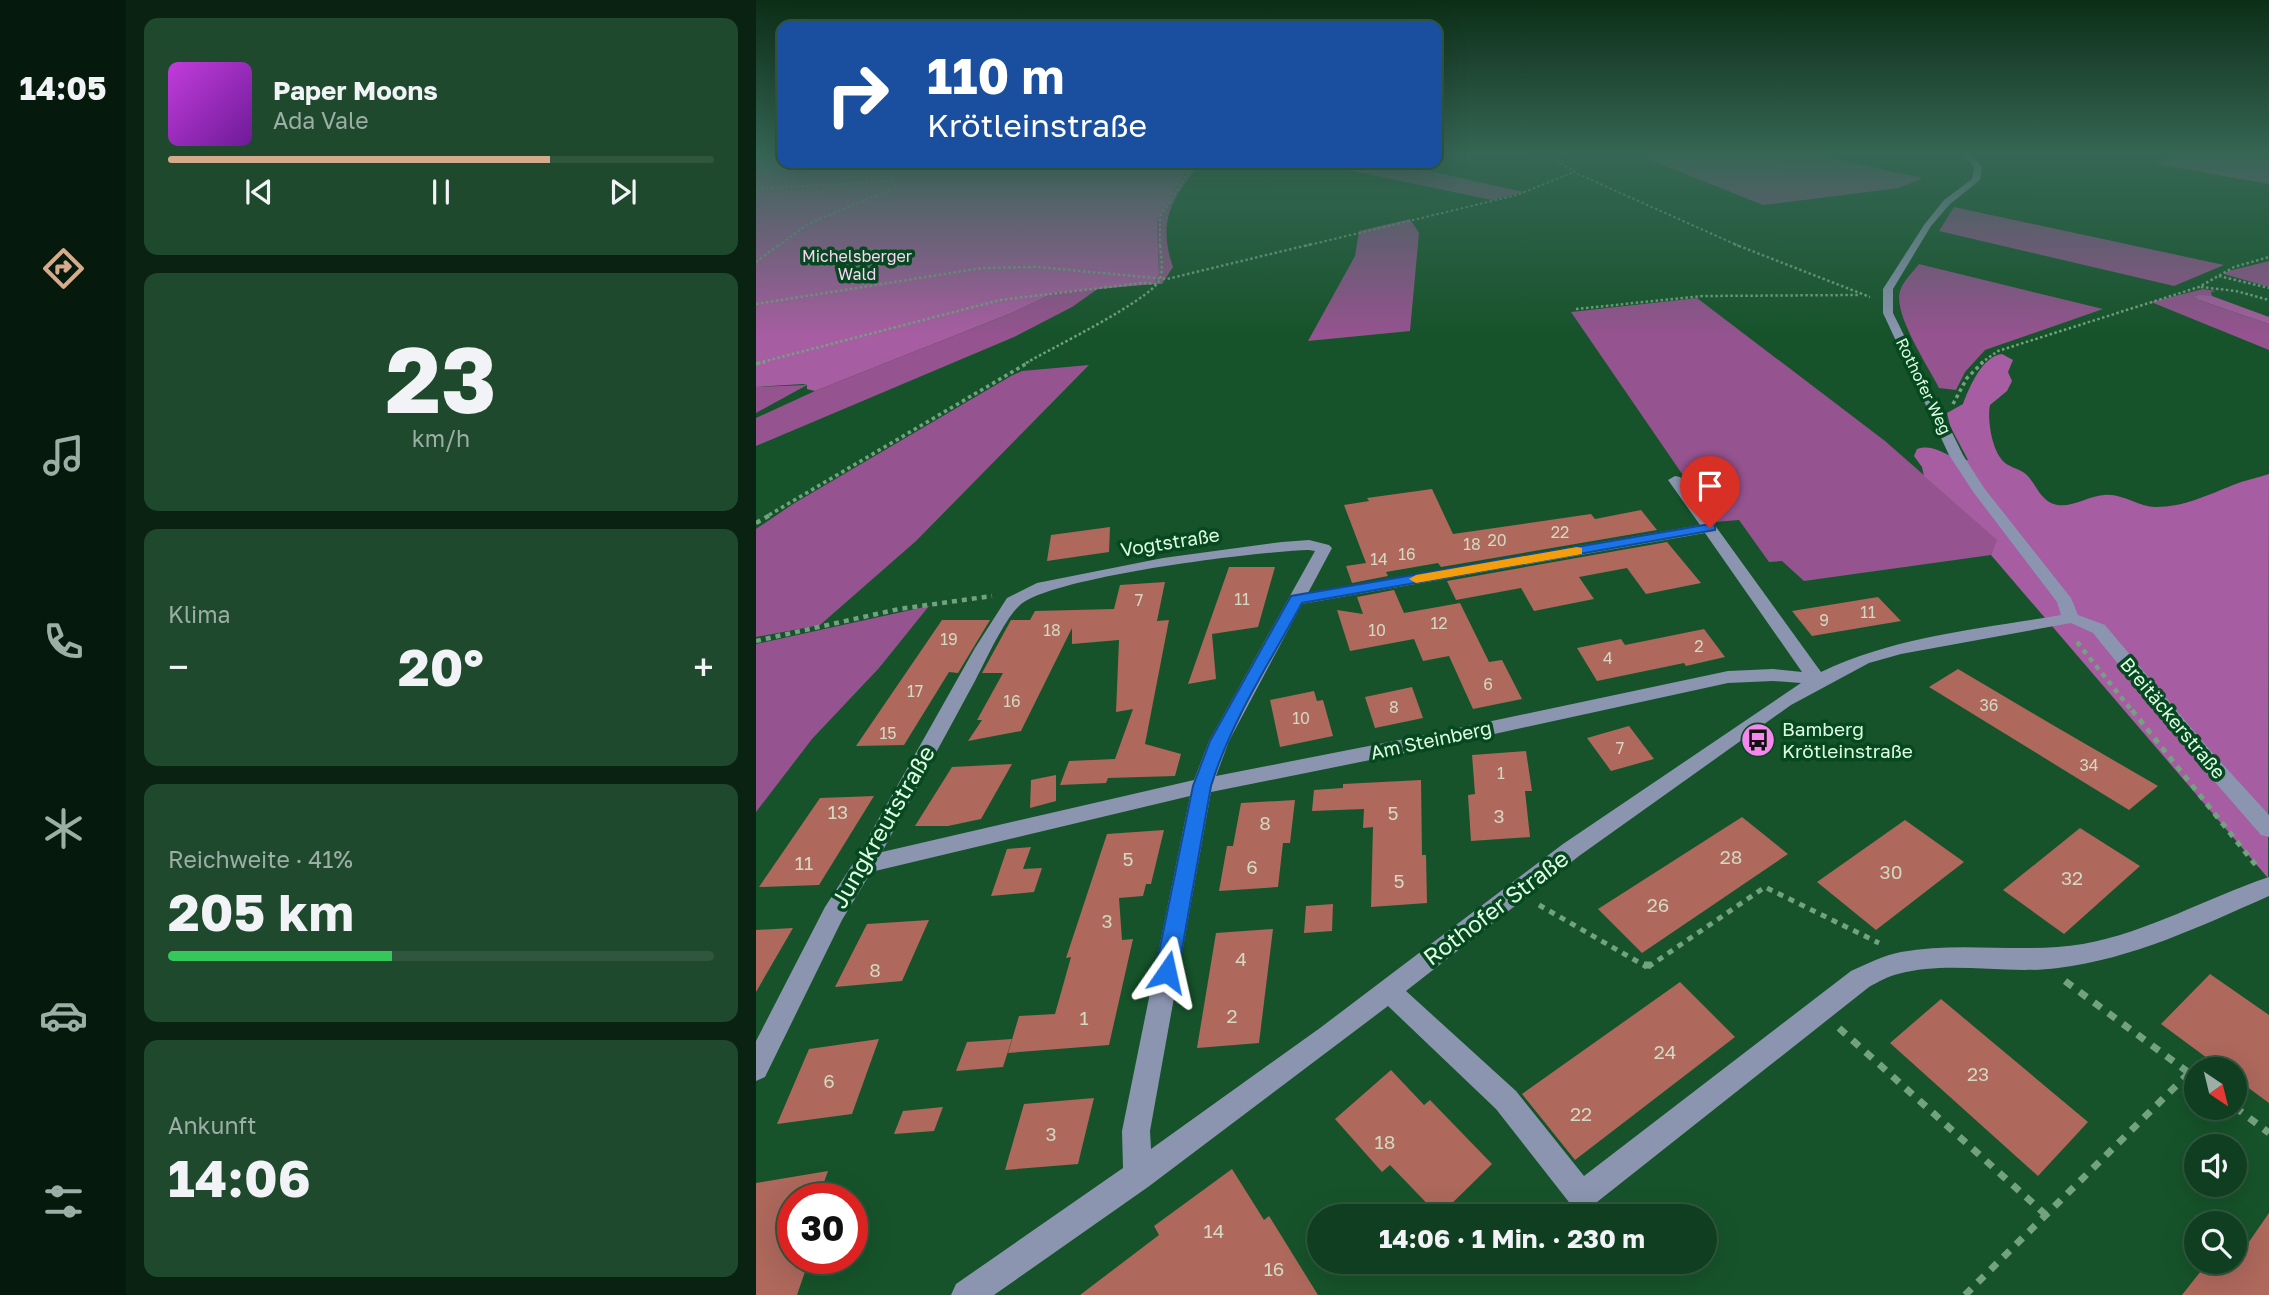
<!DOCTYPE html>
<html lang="de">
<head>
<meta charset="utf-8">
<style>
  body { margin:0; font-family:"Golos Text",sans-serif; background:#1e492d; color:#f1f3f6; height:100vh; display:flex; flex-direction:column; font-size:26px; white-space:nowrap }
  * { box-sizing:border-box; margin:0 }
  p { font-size:23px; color:#9caea5 }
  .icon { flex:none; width:38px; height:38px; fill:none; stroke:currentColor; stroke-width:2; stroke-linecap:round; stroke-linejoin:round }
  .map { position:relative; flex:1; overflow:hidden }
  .sheet { display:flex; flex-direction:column; gap:18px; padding:18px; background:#092212; width:630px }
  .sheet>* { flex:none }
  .hud { position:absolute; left:21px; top:21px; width:665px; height:147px; border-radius:14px; box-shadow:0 7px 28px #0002,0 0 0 2px #30573e; background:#1a4fa0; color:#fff; overflow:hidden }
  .needle { width:46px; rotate:145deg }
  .fabs { position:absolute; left:1428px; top:1057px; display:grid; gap:14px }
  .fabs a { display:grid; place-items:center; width:63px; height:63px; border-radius:50%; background:#103e20; box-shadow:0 7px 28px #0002,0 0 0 2px #30573e; font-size:35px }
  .speed { position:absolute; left:21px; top:1183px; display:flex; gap:14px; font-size:35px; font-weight:700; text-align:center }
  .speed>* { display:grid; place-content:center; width:91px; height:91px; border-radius:50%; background:#103e20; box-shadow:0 7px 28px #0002,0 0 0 2px #30573e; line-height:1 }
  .speed .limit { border:10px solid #d22; background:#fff; color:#111 }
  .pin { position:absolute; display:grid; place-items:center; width:60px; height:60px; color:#fff; margin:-72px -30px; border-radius:50% 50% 50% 0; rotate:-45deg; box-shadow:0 0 7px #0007 }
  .pin .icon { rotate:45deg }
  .me { position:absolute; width:77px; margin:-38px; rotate:11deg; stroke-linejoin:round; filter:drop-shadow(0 0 5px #0008) }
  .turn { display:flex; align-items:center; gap:24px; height:147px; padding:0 35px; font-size:32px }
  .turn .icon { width:91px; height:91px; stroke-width:2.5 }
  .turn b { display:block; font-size:49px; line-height:60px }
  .big { font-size:52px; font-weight:700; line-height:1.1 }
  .sheet .tile { flex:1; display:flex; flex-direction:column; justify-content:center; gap:10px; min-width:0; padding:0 24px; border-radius:14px; background:#1e492d }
  .sheet .dial { align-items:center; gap:0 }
  .dial b { font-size:91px; line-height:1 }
  .song { display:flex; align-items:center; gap:21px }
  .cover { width:84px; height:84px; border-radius:10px; background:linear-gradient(135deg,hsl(290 70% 55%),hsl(280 70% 35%)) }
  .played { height:7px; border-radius:4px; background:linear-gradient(90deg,#d6ab8b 70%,#30573e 70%) }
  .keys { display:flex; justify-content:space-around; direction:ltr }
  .heat { display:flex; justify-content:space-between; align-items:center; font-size:38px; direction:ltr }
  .charge { height:10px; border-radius:5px; background:linear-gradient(90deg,#34c759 41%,#30573e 0) }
  .trip { position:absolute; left:551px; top:1204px; width:410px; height:70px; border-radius:35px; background:#103e20; box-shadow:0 7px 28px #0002,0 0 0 2px #30573e; font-weight:700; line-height:70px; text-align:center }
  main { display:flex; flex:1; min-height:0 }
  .dock { display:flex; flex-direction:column; width:126px; justify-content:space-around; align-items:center; background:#06190d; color:#9caea5 }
  .dock .icon { width:49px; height:49px }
  .dock .on { color:#d6ab8b }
  .dock b { font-size:32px; color:#f1f3f6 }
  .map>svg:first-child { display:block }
</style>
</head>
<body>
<main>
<nav class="dock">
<b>14:05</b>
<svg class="icon on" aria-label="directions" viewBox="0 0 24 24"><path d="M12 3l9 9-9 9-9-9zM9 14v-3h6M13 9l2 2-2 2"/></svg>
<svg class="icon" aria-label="music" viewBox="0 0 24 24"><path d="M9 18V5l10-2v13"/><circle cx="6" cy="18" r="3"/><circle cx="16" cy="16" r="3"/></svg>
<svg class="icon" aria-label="phone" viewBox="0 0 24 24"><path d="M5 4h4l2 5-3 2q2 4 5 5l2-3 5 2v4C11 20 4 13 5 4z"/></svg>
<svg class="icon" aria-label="climate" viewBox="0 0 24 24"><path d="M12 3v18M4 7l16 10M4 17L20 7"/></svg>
<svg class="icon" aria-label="car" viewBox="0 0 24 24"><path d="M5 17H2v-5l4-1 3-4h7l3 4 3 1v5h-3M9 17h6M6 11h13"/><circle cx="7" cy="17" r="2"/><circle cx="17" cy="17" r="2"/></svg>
<svg class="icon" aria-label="filters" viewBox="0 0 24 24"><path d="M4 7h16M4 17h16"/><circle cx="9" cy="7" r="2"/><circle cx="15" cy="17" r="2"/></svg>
</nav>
<section class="sheet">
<div class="tile">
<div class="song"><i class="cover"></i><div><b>Paper Moons</b><p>Ada Vale</p></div></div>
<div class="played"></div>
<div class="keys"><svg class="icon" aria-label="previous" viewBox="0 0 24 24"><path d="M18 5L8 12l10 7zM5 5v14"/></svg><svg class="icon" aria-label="pause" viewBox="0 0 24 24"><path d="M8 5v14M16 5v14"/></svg><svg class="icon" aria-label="next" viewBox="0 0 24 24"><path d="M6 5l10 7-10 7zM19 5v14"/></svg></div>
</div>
<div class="tile dial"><b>23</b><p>km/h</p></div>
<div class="tile"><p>Klima</p>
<div class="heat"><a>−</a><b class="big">20°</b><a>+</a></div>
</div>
<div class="tile"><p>Reichweite · 41%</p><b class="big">205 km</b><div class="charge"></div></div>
<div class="tile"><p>Ankunft</p><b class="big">14:06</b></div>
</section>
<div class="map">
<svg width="1513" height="1295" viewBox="0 0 1513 1295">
  <rect width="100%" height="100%" fill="#16532a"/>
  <g fill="#95538f">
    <path d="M 924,154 L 1054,154 L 1167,178 L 1143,188 L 1007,205 L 892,159 Z"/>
    <path d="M 1424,154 L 1513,154 L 1513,184 L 1400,164 Z"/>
    <path d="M 435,163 L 445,163 C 416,198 401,221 417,267 L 406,284 L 398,284 L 403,274 L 401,222 Z"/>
    <path d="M 559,163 L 637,163 L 768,192 L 736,200 Z"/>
    <path d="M 1198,207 L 1468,265 L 1418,286 L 1183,231 Z"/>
    <path d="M 654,219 L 663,233 L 654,331 L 552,341 L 599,256 L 603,231 Z"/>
    <path d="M 1513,261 L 1513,287 L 1468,274 L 1472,271 Z"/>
    <path d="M 1163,264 L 1347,309 L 1229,350 L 1209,372 L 1200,390 L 1183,388 C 1172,366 1137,314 1144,291 C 1147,281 1157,272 1163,264 Z"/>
    <path d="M 343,288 L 316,307 L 258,337 L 0,446 L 0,418 L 59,391 L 258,312 L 298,293 Z"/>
    <path d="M 1447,289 L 1460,291 L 1455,292 L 1456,296 L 1443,300 L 1513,324 L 1513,350 L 1395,302 Z"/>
    <path d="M 941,298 L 1129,441 L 1242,540 L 1235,555 L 1048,581 L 1026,561 L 1013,562 L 983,520 L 959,522 L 815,312 Z"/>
    <path d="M 333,365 L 160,541 L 64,625 L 0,637 L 0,529 L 37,504 L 255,376 L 266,371 Z"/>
    <path d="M 51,385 L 0,413 L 0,387 Z"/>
    <path d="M 173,606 L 123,668 L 56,739 L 0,812 L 0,644 Z"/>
  </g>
  <g fill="#a75da1">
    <path d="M 0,154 L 26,154 L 26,163 L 435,163 L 401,222 L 403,274 L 398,284 L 298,293 L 258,312 L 59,391 L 51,389 L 51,385 L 47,384 L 0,387 Z"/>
    <path d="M 1442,295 L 1456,296 L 1513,317 L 1513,324 L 1443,300 L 1439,297 Z"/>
    <path d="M 1246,354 L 1257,360 L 1252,372 L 1256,381 L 1251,391 L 1234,405 C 1231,420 1236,451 1248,462 C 1253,467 1261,468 1267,472 C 1279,480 1281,496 1295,503 C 1312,511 1331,496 1348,495 C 1367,493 1381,507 1400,507 C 1428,507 1452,495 1477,485 C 1489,480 1501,478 1513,474 L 1512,878 L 1235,555 L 1241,540 L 1168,476 L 1166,467 L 1158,456 L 1161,449 C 1181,442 1193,461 1212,460 L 1194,426 L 1191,413 L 1207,404 C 1213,388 1226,356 1246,354 Z"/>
  </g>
  <g fill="#ae685c">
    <path d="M 676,489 L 697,534 L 835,514 L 839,519 L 885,510 L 901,530 L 685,567 L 682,563 L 630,572 L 632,576 L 596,583 L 590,566 L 610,563 L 588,505 L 613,501 L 611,498 Z"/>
    <path d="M 354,527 L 353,552 L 291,561 L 295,535 Z"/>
    <path d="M 911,542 L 945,583 L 890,594 L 871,568 L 823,577 L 838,599 L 778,611 L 765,588 L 700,600 L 691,581 Z"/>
    <path d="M 473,567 L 519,567 L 502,627 L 456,634 L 460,679 L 432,684 Z"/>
    <path d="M 409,582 L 401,621 L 413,620 L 389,744 L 425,754 L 419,776 L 352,778 L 350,783 L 304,785 L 313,761 L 359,759 L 377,709 L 360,712 L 363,640 L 316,644 L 316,628 L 265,731 L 212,741 L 226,720 L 221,720 L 247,673 L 226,673 L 255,620 L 274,620 L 279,611 L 358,609 L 364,585 Z"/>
    <path d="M 638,590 L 648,613 L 704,603 L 733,662 L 746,660 L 766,699 L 717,709 L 693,656 L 667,661 L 658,639 L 594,651 L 581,610 L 607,614 L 601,597 Z"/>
    <path d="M 1122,597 L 1145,621 L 1056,636 L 1036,611 Z"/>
    <path d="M 186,620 L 234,620 L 202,673 L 193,672 L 148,745 L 100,746 Z"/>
    <path d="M 948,629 L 969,657 L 930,666 L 928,663 L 841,681 L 821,648 L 865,639 L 869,645 Z"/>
    <path d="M 1202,669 L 1295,724 L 1402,786 L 1373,810 L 1173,687 Z"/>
    <path d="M 656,687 L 667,718 L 619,728 L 609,697 Z"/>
    <path d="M 558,691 L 561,701 L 567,700 L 577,736 L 524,747 L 514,700 Z"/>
    <path d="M 873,726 L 898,759 L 855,771 L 831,738 Z"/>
    <path d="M 770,751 L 776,791 L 769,791 L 774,837 L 715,841 L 712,795 L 719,794 L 716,755 Z"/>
    <path d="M 256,764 L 225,819 L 192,826 L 159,826 L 196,767 Z"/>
    <path d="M 300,775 L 300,801 L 274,808 L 275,780 Z"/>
    <path d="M 665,780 L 666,855 L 670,855 L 671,903 L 615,907 L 617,827 L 607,828 L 608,809 L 556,811 L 558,790 L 587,788 L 587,784 Z"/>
    <path d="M 118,796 L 63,885 L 3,887 L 64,798 Z"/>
    <path d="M 539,800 L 534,843 L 527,843 L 522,887 L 463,891 L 471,846 L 477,846 L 485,803 Z"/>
    <path d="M 986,817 L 1032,854 L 886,953 L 842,909 Z"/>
    <path d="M 1149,820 L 1208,862 L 1120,930 L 1061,882 Z"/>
    <path d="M 1324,828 L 1384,866 L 1308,934 L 1247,890 Z"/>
    <path d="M 408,830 L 395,884 L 390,884 L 387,896 L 363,898 L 366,940 L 377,939 L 353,1045 L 252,1053 L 263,1016 L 299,1014 L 315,957 L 310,958 L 351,834 Z"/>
    <path d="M 275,847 L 267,869 L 286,868 L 278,892 L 235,896 L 251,849 Z"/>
    <path d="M 577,904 L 576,931 L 548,933 L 550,906 Z"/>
    <path d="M 173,920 L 146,981 L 79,987 L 111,924 Z"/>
    <path d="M 37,928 L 0,992 L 0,930 Z"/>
    <path d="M 517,929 L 503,1043 L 441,1048 L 460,933 Z"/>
    <path d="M 1454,974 L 1513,1015 L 1513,1103 L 1479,1078 L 1479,1069 L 1466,1069 L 1405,1024 Z"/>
    <path d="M 924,982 L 979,1037 L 819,1160 L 766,1094 Z"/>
    <path d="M 1185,999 L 1332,1122 L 1282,1176 L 1134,1043 Z"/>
    <path d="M 123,1039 L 96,1114 L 21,1124 L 53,1049 Z"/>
    <path d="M 256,1039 L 247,1067 L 200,1071 L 211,1042 Z"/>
    <path d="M 635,1070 L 668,1105 L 674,1100 L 736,1164 L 683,1216 L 634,1165 L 626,1172 L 579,1119 Z"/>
    <path d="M 338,1098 L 322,1164 L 249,1170 L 268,1104 Z"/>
    <path d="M 187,1107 L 178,1131 L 138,1134 L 147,1111 Z"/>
    <path d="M 476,1169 L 508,1220 L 513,1216 L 562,1295 L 324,1295 L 403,1235 L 398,1226 Z"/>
    <path d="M 72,1171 L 62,1199 L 37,1199 L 37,1258 L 42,1258 L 39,1265 L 52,1263 L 41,1295 L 0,1295 L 0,1183 Z"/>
    <path d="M 1513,1213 L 1513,1295 L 1426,1295 L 1452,1262 L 1479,1262 Z"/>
  </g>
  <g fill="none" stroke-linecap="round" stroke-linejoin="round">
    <g stroke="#73a280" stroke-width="2" stroke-dasharray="2.5 2.5" stroke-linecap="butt">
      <path d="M 804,154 L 803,162 L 822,174 L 983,246"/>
      <path d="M 0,189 L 134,181 L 141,187 L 52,224 L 22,246"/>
      <path d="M 404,246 L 404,217 L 438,163"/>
      <path d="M 549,246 L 761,195 L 818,172"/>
    </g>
    <g stroke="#73a280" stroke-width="2.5" stroke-dasharray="2.5 2.5" stroke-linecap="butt">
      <path d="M 978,244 L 1114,297"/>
      <path d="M 0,262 L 24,244"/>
      <path d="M 1463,276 L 1513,288"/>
      <path d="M 1445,287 L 1480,291 L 1513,300"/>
      <path d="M 0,304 L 226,268 L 281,267 L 411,279 L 556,244"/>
      <path d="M 820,309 L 946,296 L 1103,295"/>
      <path d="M 2,363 L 244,300 L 386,283 L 402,284"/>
      <path d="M 270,363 C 294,349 392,301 403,281 C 408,272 405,255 404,244"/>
      <path d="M 1225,363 L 1242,351 L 1443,287 L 1478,267 L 1513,257"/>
    </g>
    <g stroke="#73a280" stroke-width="3.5" stroke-dasharray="3.5 3.5" stroke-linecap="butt">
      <path d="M 0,364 L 9,362"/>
      <path d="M 1197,404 L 1211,378 L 1227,362"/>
      <path d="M 13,515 L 273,362"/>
    </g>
    <g stroke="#73a280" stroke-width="4.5" stroke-dasharray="5 5" stroke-linecap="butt">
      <path d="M 0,523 L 16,514"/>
      <path d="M 0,641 L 143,609 L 236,596"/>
      <path d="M 1321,642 L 1377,712"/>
    </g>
    <g stroke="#73a280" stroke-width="5" stroke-dasharray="6 6" stroke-linecap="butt">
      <path d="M 1376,710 L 1502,868"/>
      <path d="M 783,905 L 891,967"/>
      <path d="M 892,967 L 1009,887 L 1123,943"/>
    </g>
    <g stroke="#73a280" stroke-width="7" stroke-dasharray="9 9" stroke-linecap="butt">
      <path d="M 888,965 L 895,965"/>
      <path d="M 1309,981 L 1440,1078"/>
      <path d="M 1083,1028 L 1290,1215"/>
      <path d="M 1479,1107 L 1513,1133"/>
      <path d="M 1209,1295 L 1433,1073"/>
    </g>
    <path fill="#8b95b0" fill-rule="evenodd" d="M 1207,154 L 1214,154 L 1226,167 L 1224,180 L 1194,204 L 1175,226 L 1137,289 L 1137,313 L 1207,455 L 1228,488 L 1315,598 L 1322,615 L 1349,625 L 1453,749 L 1513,815 L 1513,837 L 1505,835 L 1439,759 L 1337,633 L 1315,623 L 1145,654 L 1113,663 L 1035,705 L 823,856 L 650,991 L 760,1091 L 828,1176 L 1095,971 C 1111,964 1128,955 1145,952 C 1205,941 1266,954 1327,944 C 1393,932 1450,898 1513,877 L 1513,896 C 1445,926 1376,959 1302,968 C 1249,975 1194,960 1142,974 C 1132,976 1122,982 1113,987 L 836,1206 L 826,1211 L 816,1206 L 740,1109 L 632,1006 L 392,1187 L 238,1295 L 195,1295 L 200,1284 L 367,1168 L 366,1131 L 434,796 L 115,872 L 86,920 L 9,1077 L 0,1081 L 0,1041 L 69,907 L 100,859 L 219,648 L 251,598 L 281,583 L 407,558 L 526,542 L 553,540 L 573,545 L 576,548 L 552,593 L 944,525 L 912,480 L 919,476 L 924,477 L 1065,672 C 1140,636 1225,629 1305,615 L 1301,602 L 1218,493 L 1193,455 L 1127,313 L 1127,289 L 1168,225 L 1188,200 L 1216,179 L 1218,167 ZM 949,533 L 1046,672 L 1017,669 L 972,671 L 679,733 L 460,776 L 473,741 L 546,604 ZM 553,550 L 559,551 L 453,741 L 438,780 L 126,852 C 157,794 189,737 220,679 C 230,660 248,620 263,606 C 292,577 505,551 553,550 ZM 1017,681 L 1045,683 L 807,844 L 564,1028 L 395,1149 L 394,1131 L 455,792 L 679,747 L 972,683 Z"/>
  </g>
  <linearGradient id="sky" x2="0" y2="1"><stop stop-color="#0c2e17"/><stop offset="0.46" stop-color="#366655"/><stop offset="1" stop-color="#366655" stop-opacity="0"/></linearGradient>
  <rect width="1513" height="335" fill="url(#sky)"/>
  <path fill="#1a73e8" stroke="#114b97" stroke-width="2" d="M 954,524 L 959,525 L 959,530 L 546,603 C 514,662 475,721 455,786 L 422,972 L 418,979 L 411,982 L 403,979 L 399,972 L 437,786 L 454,741 L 535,596 Z"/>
  <path fill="#f59e0b" d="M 821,547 L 826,548 L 826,554 L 660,583 L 653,579 L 660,575 Z"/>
  <defs>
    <g id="bus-disc" transform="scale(1.75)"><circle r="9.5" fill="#f688ed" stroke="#06481f"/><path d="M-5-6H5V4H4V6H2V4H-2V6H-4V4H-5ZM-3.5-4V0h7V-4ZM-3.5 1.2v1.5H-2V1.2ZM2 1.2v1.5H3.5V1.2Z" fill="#111"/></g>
  </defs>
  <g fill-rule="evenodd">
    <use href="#bus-disc" x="1002" y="740"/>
  </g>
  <g text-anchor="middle" stroke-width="7" stroke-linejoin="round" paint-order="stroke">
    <g font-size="16" fill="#fdd4f7" stroke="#06481f">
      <text x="101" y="262">Michelsberger<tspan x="101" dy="18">Wald</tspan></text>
    </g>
    <g font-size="16" fill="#defde3" stroke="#06481f">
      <text transform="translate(1168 386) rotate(64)" y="6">Rothofer Weg</text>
    </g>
    <g font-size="16" fill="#d2d8c1">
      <text x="804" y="538">22</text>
      <text x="741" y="546">20</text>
      <text x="716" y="550">18</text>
      <text x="651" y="560">16</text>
      <text x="623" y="565">14</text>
      <text x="486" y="605">11</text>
      <text x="383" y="606">7</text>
      <text x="1112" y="618">11</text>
      <text x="1068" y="626">9</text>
      <text x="683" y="629">12</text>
      <text x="296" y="636">18</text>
      <text x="621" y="636">10</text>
      <text x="193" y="645">19</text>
      <text x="943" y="652">2</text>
      <text x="852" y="664">4</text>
      <text x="732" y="690">6</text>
      <text x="159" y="697">17</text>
      <text x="256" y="707">16</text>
      <text x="1233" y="711">36</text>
      <text x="638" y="713">8</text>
      <text x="545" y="724">10</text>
      <text x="132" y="739">15</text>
      <text x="864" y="754">7</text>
      <text x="1333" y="771">34</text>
      <text x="745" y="779">1</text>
    </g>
    <g font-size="19" fill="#defde3" stroke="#06481f">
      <text transform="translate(414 542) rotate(-9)" y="7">Vogtstraße</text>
      <text transform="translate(1417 718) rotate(50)" y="7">Breitäckerstraße</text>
      <text transform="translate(675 740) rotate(-12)" y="7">Am Steinberg</text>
    </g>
    <g font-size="19" fill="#defde3" stroke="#06481f" text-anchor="start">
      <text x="1026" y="736">Bamberg<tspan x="1026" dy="22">Krötleinstraße</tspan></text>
    </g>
    <g font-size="19" fill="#d2d8c1">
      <text x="82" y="819">13</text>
      <text x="637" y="820">5</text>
      <text x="743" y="823">3</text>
      <text x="509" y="830">8</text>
      <text x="975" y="864">28</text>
      <text x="372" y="866">5</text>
      <text x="48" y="870">11</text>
      <text x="496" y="874">6</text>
      <text x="1135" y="879">30</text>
      <text x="1316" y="885">32</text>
      <text x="643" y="888">5</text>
      <text x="902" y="912">26</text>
      <text x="351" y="928">3</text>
      <text x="485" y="966">4</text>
      <text x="119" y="977">8</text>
      <text x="476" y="1023">2</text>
      <text x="328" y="1025">1</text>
      <text x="909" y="1059">24</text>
      <text x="1222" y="1081">23</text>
      <text x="73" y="1088">6</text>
      <text x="825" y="1121">22</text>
      <text x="295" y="1141">3</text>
      <text x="629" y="1149">18</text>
      <text x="458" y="1238">14</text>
      <text x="518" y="1276">16</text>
    </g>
    <g font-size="23" fill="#defde3" stroke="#06481f">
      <text transform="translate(127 827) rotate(-60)" y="8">Jungkreutstraße</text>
      <text transform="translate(740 908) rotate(-37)" y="8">Rothofer Straße</text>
    </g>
  </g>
</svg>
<div class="fabs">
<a><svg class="needle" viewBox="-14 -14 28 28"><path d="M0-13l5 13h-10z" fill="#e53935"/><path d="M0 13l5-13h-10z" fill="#9caea5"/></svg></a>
<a><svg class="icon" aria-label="sound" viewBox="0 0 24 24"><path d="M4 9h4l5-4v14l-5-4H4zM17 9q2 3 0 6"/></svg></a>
<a><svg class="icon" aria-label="search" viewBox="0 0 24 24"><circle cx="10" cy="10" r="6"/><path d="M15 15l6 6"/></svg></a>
</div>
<div class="speed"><div class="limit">30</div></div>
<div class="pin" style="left:954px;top:528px;background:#d93025"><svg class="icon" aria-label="arrive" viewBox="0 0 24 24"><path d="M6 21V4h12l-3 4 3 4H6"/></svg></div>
<svg class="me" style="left:411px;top:972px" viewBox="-20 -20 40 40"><path d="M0-17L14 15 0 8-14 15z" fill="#1a73e8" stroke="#fff" stroke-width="4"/></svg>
<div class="trip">14:06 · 1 Min. · 230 m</div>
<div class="hud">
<div class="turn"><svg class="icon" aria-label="right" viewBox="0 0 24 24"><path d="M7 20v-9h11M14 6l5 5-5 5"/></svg><div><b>110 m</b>Krötleinstraße</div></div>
</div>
</div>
</main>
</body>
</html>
